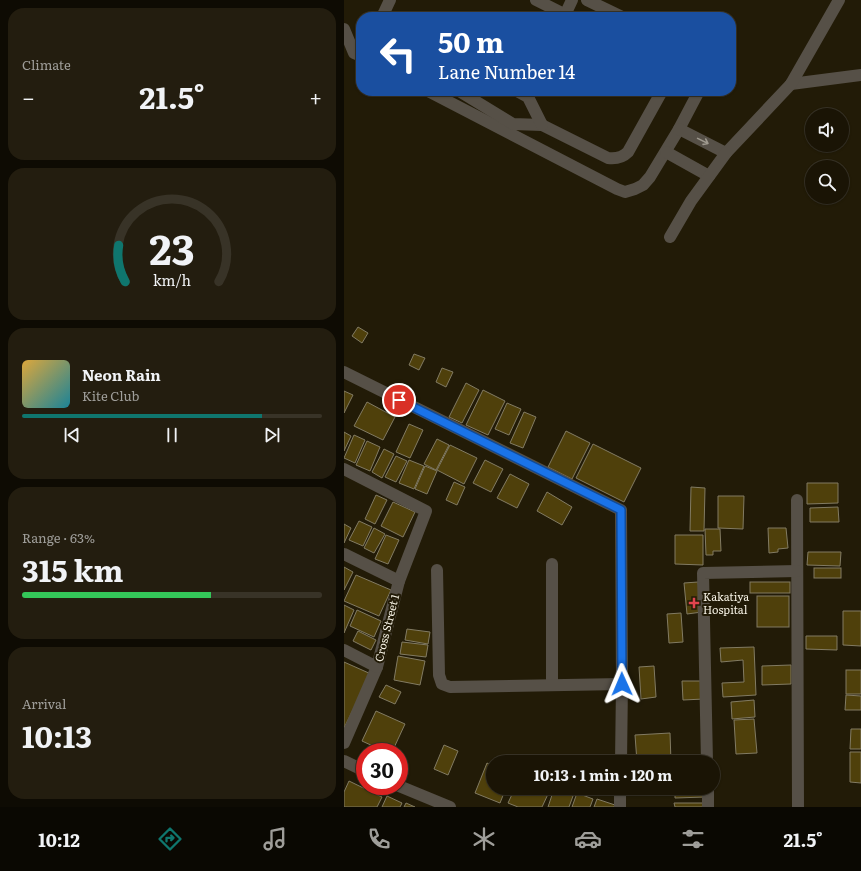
<!DOCTYPE html>
<html lang="en">
<head>
<meta charset="utf-8">
<style>
  body { margin:0; font-family:Literata,serif; background:#231d0f; color:#f1f3f6; height:100vh; display:flex; flex-direction:column; font-size:15px; white-space:nowrap }
  * { box-sizing:border-box; margin:0 }
  p { font-size:13px; color:#9f9e9a }
  .icon { flex:none; width:22px; height:22px; fill:none; stroke:currentColor; stroke-width:2; stroke-linecap:round; stroke-linejoin:round }
  .map { position:relative; flex:1; overflow:hidden }
  .drawer { display:flex; flex-direction:column; gap:8px; padding:8px; background:#0e0b03; width:344px }
  .drawer>* { flex:none }
  .guide { position:absolute; left:12px; top:12px; width:380px; height:84px; border-radius:16px; box-shadow:0 1px 3px #0004,0 0 0 1px #383327; background:#1a4fa0; color:#fff; overflow:hidden }
  .fabs { position:absolute; left:461px; top:108px; display:grid; gap:8px }
  .fabs a { display:grid; place-items:center; width:44px; height:44px; border-radius:50%; background:#1a1405; box-shadow:0 1px 3px #0004,0 0 0 1px #383327; font-size:20px }
  .speed { position:absolute; left:12px; top:743px; display:flex; gap:8px; font-size:20px; font-weight:700; text-align:center }
  .speed>* { display:grid; place-content:center; width:52px; height:52px; border-radius:50%; background:#1a1405; box-shadow:0 1px 3px #0004,0 0 0 1px #383327; line-height:1 }
  .speed .limit { border:6px solid #d22; background:#fff; color:#111 }
  .pin { position:absolute; display:grid; place-items:center; width:34px; height:34px; color:#fff; margin:-17px; border:2px solid #fff; border-radius:50%; box-shadow:0 1px 4px #0007 }
  .me { position:absolute; width:44px; margin:-22px; rotate:359deg; stroke-linejoin:round; filter:drop-shadow(0 0 3px #0008) }
  .turn { display:flex; align-items:center; gap:14px; height:84px; padding:0 16px; font-size:18px }
  .turn .icon { width:52px; height:52px; stroke-width:2.5 }
  .turn b { display:block; font-size:28px; line-height:34px }
  .big { font-size:30px; font-weight:700; line-height:1.1 }
  .drawer .tile { flex:1; display:flex; flex-direction:column; justify-content:center; gap:6px; min-width:0; padding:0 14px; border-radius:16px; background:#231d0f }
  .drawer .dial { align-items:center; gap:0 }
  .dial svg { height:104px; overflow:visible; fill:none; stroke:#383327; stroke-width:7; stroke-linecap:round; text-anchor:middle }
  .dial text { fill:#f1f3f6; stroke:none }
  .song { display:flex; align-items:center; gap:12px }
  .cover { width:48px; height:48px; border-radius:6px; background:linear-gradient(135deg,hsl(40 70% 55%),hsl(190 70% 35%)) }
  .played { height:4px; border-radius:2px; background:linear-gradient(90deg,#0f766e 80%,#383327 80%) }
  .keys { display:flex; justify-content:space-around; direction:ltr }
  .heat { display:flex; justify-content:space-between; align-items:center; font-size:22px; direction:ltr }
  .charge { height:6px; border-radius:3px; background:linear-gradient(90deg,#34c759 63%,#383327 0) }
  .trip { position:absolute; left:142px; top:755px; width:234px; height:40px; border-radius:20px; background:#1a1405; box-shadow:0 1px 3px #0004,0 0 0 1px #383327; font-weight:700; line-height:40px; text-align:center }
  .menu { display:flex; height:64px; justify-content:space-around; align-items:center; background:#0a0802; color:#9f9e9a }
  .menu .icon { width:28px; height:28px }
  .menu .active { color:#0f766e }
  .menu b { font-size:18px; color:#f1f3f6 }
  main { display:flex; flex:1; min-height:0 }
  .map>svg:first-child { display:block }
</style>
</head>
<body>
<main>
<section class="drawer">
<div class="tile"><p>Climate</p>
<div class="heat"><a>−</a><b class="big">21.5°</b><a>+</a></div>
</div>
<div class="tile dial"><svg viewBox="0 0 100 80">
<path d="M14 69A42 42 0 1 1 86 69"/>
<path d="M14 69A42 42 0 0 1 9 41" stroke="#0f766e"/>
<text x="50" y="56" font-size="32" font-weight="700">23</text>
<text x="50" y="72" font-size="11">km/h</text>
</svg></div>
<div class="tile">
<div class="song"><i class="cover"></i><div><b>Neon Rain</b><p>Kite Club</p></div></div>
<div class="played"></div>
<div class="keys"><svg class="icon" aria-label="previous" viewBox="0 0 24 24"><path d="M18 5L8 12l10 7zM5 5v14"/></svg><svg class="icon" aria-label="pause" viewBox="0 0 24 24"><path d="M8 5v14M16 5v14"/></svg><svg class="icon" aria-label="next" viewBox="0 0 24 24"><path d="M6 5l10 7-10 7zM19 5v14"/></svg></div>
</div>
<div class="tile"><p>Range · 63%</p><b class="big">315 km</b><div class="charge"></div></div>
<div class="tile"><p>Arrival</p><b class="big">10:13</b></div>
</section>
<div class="map">
<svg width="517" height="807" viewBox="0 0 517 807">
  <rect width="100%" height="100%" fill="#221b07"/>
  <g fill="#4f400b" stroke="#827b63">
    <path d="M 14,327 L 24,333 L 18,343 L 8,336 Z"/>
    <path d="M 70,354 L 81,358 L 75,370 L 65,365 Z"/>
    <path d="M 98,368 L 109,372 L 102,387 L 92,382 Z"/>
    <path d="M 122,383 L 135,390 L 118,423 L 105,417 Z"/>
    <path d="M 139,390 L 161,401 L 144,435 L 122,425 Z"/>
    <path d="M 0,391 L 9,395 L 0,413 Z"/>
    <path d="M 23,402 L 51,417 L 39,440 L 10,426 Z"/>
    <path d="M 163,403 L 177,409 L 165,435 L 151,429 Z"/>
    <path d="M 180,412 L 192,417 L 179,448 L 166,443 Z"/>
    <path d="M 65,424 L 79,430 L 66,458 L 52,452 Z"/>
    <path d="M 222,431 L 246,443 L 228,479 L 204,467 Z"/>
    <path d="M 0,432 L 7,436 L 0,451 Z"/>
    <path d="M 10,435 L 21,440 L 11,463 L 0,458 Z"/>
    <path d="M 93,439 L 105,445 L 92,470 L 80,464 Z"/>
    <path d="M 23,441 L 36,447 L 26,471 L 12,465 Z"/>
    <path d="M 249,444 L 297,468 L 280,502 L 232,478 Z"/>
    <path d="M 106,445 L 133,458 L 120,484 L 93,470 Z"/>
    <path d="M 40,449 L 50,454 L 38,478 L 28,472 Z"/>
    <path d="M 52,456 L 63,461 L 52,482 L 41,477 Z"/>
    <path d="M 65,460 L 80,466 L 70,489 L 55,483 Z"/>
    <path d="M 141,460 L 159,469 L 147,492 L 129,483 Z"/>
    <path d="M 81,466 L 93,471 L 83,494 L 71,489 Z"/>
    <path d="M 166,474 L 185,484 L 173,508 L 153,498 Z"/>
    <path d="M 110,482 L 121,487 L 113,505 L 102,500 Z"/>
    <path d="M 463,483 L 494,483 L 494,503 L 463,504 Z"/>
    <path d="M 347,487 L 361,488 L 360,531 L 346,531 Z"/>
    <path d="M 203,492 L 228,507 L 218,525 L 193,511 Z"/>
    <path d="M 32,495 L 43,500 L 31,524 L 21,519 Z"/>
    <path d="M 374,496 L 400,496 L 399,529 L 374,528 Z"/>
    <path d="M 49,502 L 71,512 L 59,537 L 37,526 Z"/>
    <path d="M 494,507 L 495,522 L 466,522 L 466,508 Z"/>
    <path d="M 15,521 L 28,527 L 19,546 L 5,540 Z"/>
    <path d="M 0,524 L 7,528 L 0,543 Z"/>
    <path d="M 30,528 L 41,534 L 30,553 L 20,548 Z"/>
    <path d="M 424,528 L 442,528 L 444,548 L 434,549 L 434,552 L 425,553 Z"/>
    <path d="M 361,529 L 376,529 L 377,551 L 369,551 L 369,555 L 362,555 Z"/>
    <path d="M 42,535 L 55,540 L 44,564 L 31,559 Z"/>
    <path d="M 331,535 L 359,535 L 359,565 L 331,564 Z"/>
    <path d="M 464,552 L 497,552 L 496,566 L 463,565 Z"/>
    <path d="M 0,567 L 9,572 L 0,590 Z"/>
    <rect x="470" y="568" width="27" height="10"/>
    <path d="M 12,575 L 47,590 L 35,616 L 0,601 Z"/>
    <path d="M 354,582 L 358,612 L 343,614 L 340,583 Z"/>
    <rect x="406" y="582" width="40" height="11"/>
    <rect x="413" y="596" width="32" height="31"/>
    <path d="M 0,605 L 10,610 L 0,633 Z"/>
    <path d="M 13,610 L 37,621 L 30,637 L 6,626 Z"/>
    <path d="M 499,611 L 517,611 L 517,646 L 499,645 Z"/>
    <path d="M 337,613 L 339,642 L 325,643 L 323,614 Z"/>
    <path d="M 63,629 L 86,632 L 84,644 L 61,640 Z"/>
    <path d="M 14,631 L 32,640 L 27,650 L 9,641 Z"/>
    <path d="M 462,636 L 493,636 L 493,650 L 462,649 Z"/>
    <path d="M 58,642 L 84,645 L 82,657 L 56,654 Z"/>
    <path d="M 410,647 L 412,695 L 379,697 L 378,683 L 400,682 L 399,660 L 377,662 L 376,648 Z"/>
    <path d="M 54,656 L 81,661 L 76,685 L 50,680 Z"/>
    <path d="M 0,662 L 27,674 L 0,728 Z"/>
    <path d="M 447,665 L 447,684 L 418,685 L 418,666 Z"/>
    <path d="M 310,666 L 312,697 L 297,699 L 295,667 Z"/>
    <rect x="502" y="670" width="15" height="24"/>
    <path d="M 338,681 L 360,681 L 360,699 L 339,700 Z"/>
    <path d="M 42,685 L 57,692 L 51,704 L 35,697 Z"/>
    <path d="M 502,695 L 517,696 L 517,710 L 501,710 Z"/>
    <path d="M 410,700 L 411,717 L 388,719 L 387,702 Z"/>
    <path d="M 32,711 L 61,724 L 48,752 L 42,752 L 18,741 Z"/>
    <path d="M 410,719 L 413,753 L 392,754 L 390,720 Z"/>
    <path d="M 507,729 L 517,729 L 517,749 L 506,749 Z"/>
    <path d="M 326,733 L 327,762 L 293,762 L 291,735 Z"/>
    <path d="M 100,745 L 114,751 L 104,775 L 90,769 Z"/>
    <path d="M 506,752 L 517,752 L 517,783 L 506,782 Z"/>
    <path d="M 143,763 L 149,766 L 149,788 L 162,788 L 156,803 L 131,793 Z"/>
    <path d="M 5,781 L 38,797 L 33,807 L 0,807 L 0,792 Z"/>
    <path d="M 171,788 L 196,788 L 205,792 L 198,807 L 174,807 L 164,803 Z"/>
    <path d="M 244,788 L 266,788 L 263,795 Z"/>
    <path d="M 331,788 L 361,788 L 361,797 L 331,798 Z"/>
    <path d="M 210,789 L 229,796 L 225,807 L 204,807 Z"/>
    <path d="M 233,793 L 249,799 L 246,807 L 228,807 Z"/>
    <path d="M 43,796 L 58,803 L 56,807 L 38,807 Z"/>
    <path d="M 253,799 L 271,805 L 270,807 L 250,807 Z"/>
    <path d="M 62,803 L 71,807 L 60,807 Z"/>
    <path d="M 330,803 L 362,803 L 362,807 L 331,807 Z"/>
  </g>
  <g fill="none" stroke-linecap="round" stroke-linejoin="round">
    <g stroke="#565047" stroke-width="12">
      <path d="M 192,0 L 226,17"/>
      <path d="M 243,0 L 278,17"/>
      <path d="M 221,15 L 228,0"/>
      <path d="M 38,17 L 46,0"/>
      <path d="M 0,29 L 10,53 L 17,56"/>
      <path d="M 447,84 L 517,75"/>
      <path d="M 84,91 L 273,189 L 281,192 L 291,189 L 299,185 L 306,177 L 335,129 L 355,91"/>
      <path d="M 115,91 L 169,124 L 198,125 L 264,158 C 272,159 278,158 284,152 L 318,91"/>
      <path d="M 173,91 L 184,97 L 198,125"/>
      <path d="M 335,129 L 382,153"/>
      <path d="M 322,152 L 365,176"/>
      <path d="M 326,237 L 347,201 L 382,153 L 447,84 L 495,0"/>
      <path d="M 0,372 L 277,510 L 278,684 L 277,762"/>
      <path d="M 0,469 L 82,511 L 55,581 L 33,667 L 0,743"/>
      <path d="M 453,500 L 454,807"/>
      <path d="M 0,554 L 55,581"/>
      <path d="M 208,564 L 208,685"/>
      <path d="M 93,570 L 95,675 L 98,684 L 106,687 L 278,684"/>
      <path d="M 0,650 L 33,667"/>
      <path d="M 0,761 L 21,771"/>
      <path d="M 363,762 L 359,573 L 453,571"/>
      <path d="M 55,786 L 106,807"/>
      <path d="M 364,788 L 364,807"/>
      <path d="M 276,807 L 276,788"/>
    </g>
  </g>
  <defs><path id="oneway-shaft" d="M-6 0H5M1.5-3L5.5 0L1.5 3" fill="none" stroke-width="1.6" stroke-linecap="round" stroke-linejoin="round"/></defs>
  <use stroke="#9e998e" href="#oneway-shaft" transform="translate(359 141) rotate(26)"/>
  <g fill="none" stroke-linecap="round" stroke-linejoin="round">
    <g stroke="#114b97" stroke-width="10">
      <path id="route" d="M 55,400 L 277,510 L 278,684"/>
    </g>
    <use href="#route" stroke="#1a73e8" stroke-width="7"/>
  </g>
  <path fill="#e0444e" stroke="#221b07" stroke-width="1.5" d="M348 597h4v4h4v4h-4v4h-4v-4h-4v-4h4z"/>
  <g text-anchor="middle" stroke-width="4" stroke-linejoin="round" paint-order="stroke">
    <g font-size="11" fill="#f6f2e5" stroke="#221b07" text-anchor="start">
      <text x="359" y="601">Kakatiya<tspan x="359" dy="13">Hospital</tspan></text>
    </g>
    <g font-size="11" fill="#f6f2e5" stroke="#221b07">
      <text transform="translate(43 628) rotate(-76)" y="4">Cross Street 1</text>
    </g>
  </g>
</svg>
<div class="fabs">
<a><svg class="icon" aria-label="sound" viewBox="0 0 24 24"><path d="M4 9h4l5-4v14l-5-4H4zM17 9q2 3 0 6"/></svg></a>
<a><svg class="icon" aria-label="search" viewBox="0 0 24 24"><circle cx="10" cy="10" r="6"/><path d="M15 15l6 6"/></svg></a>
</div>
<div class="speed"><div class="limit">30</div></div>
<div class="pin" style="left:55px;top:400px;background:#d93025"><svg class="icon" aria-label="arrive" viewBox="0 0 24 24"><path d="M6 21V4h12l-3 4 3 4H6"/></svg></div>
<svg class="me" style="left:278px;top:684px" viewBox="-20 -20 40 40"><path d="M0-17L14 15 0 8-14 15z" fill="#1a73e8" stroke="#fff" stroke-width="4"/></svg>
<div class="trip">10:13 · 1 min · 120 m</div>
<div class="guide">
<div class="turn"><svg class="icon" aria-label="left" viewBox="0 0 24 24"><path d="M17 20v-9H6M10 6l-5 5 5 5"/></svg><div><b>50 m</b>Lane Number 14</div></div>
</div>
</div>
</main>
<nav class="menu">
<b>10:12</b>
<svg class="icon active" aria-label="directions" viewBox="0 0 24 24"><path d="M12 3l9 9-9 9-9-9zM9 14v-3h6M13 9l2 2-2 2"/></svg>
<svg class="icon" aria-label="music" viewBox="0 0 24 24"><path d="M9 18V5l10-2v13"/><circle cx="6" cy="18" r="3"/><circle cx="16" cy="16" r="3"/></svg>
<svg class="icon" aria-label="phone" viewBox="0 0 24 24"><path d="M5 4h4l2 5-3 2q2 4 5 5l2-3 5 2v4C11 20 4 13 5 4z"/></svg>
<svg class="icon" aria-label="climate" viewBox="0 0 24 24"><path d="M12 3v18M4 7l16 10M4 17L20 7"/></svg>
<svg class="icon" aria-label="car" viewBox="0 0 24 24"><path d="M5 17H2v-5l4-1 3-4h7l3 4 3 1v5h-3M9 17h6M6 11h13"/><circle cx="7" cy="17" r="2"/><circle cx="17" cy="17" r="2"/></svg>
<svg class="icon" aria-label="filters" viewBox="0 0 24 24"><path d="M4 7h16M4 17h16"/><circle cx="9" cy="7" r="2"/><circle cx="15" cy="17" r="2"/></svg>
<b>21.5°</b>
</nav>
</body>
</html>
